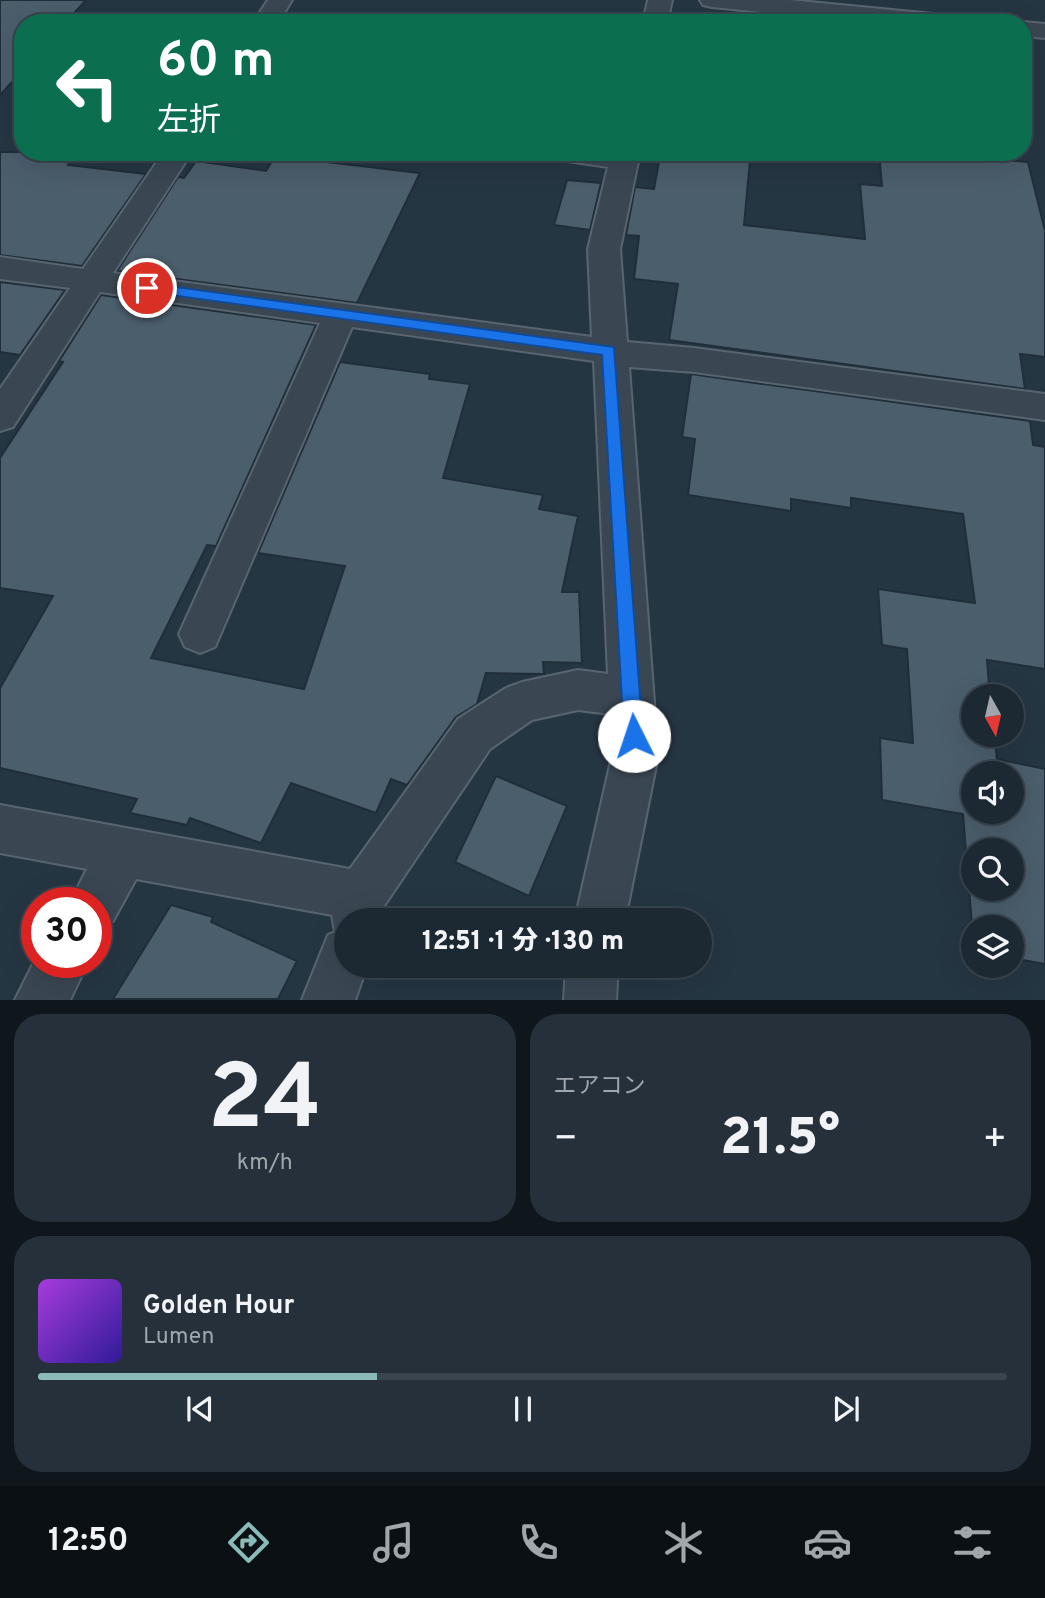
<!DOCTYPE html>
<html lang="ja">
<head>
<meta charset="utf-8">
<style>
  body { margin:0; font-family:Overpass,"Noto Sans JP",sans-serif; background:#25303a; color:#f1f3f6; height:100vh; display:flex; flex-direction:column; font-size:26px; white-space:nowrap }
  * { box-sizing:border-box; margin:0 }
  p { font-size:23px; color:#a0a6ac }
  .icon { flex:none; width:38px; height:38px; fill:none; stroke:currentColor; stroke-width:2; stroke-linecap:round; stroke-linejoin:round }
  .map { position:relative; height:1000px; overflow:hidden }
  .sheet { display:flex; flex-direction:column; gap:14px; padding:14px; background:#0f161c; flex:1 }
  .sheet>* { flex:none }
  .banner { position:absolute; left:14px; top:14px; width:1018px; height:147px; border-radius:28px; box-shadow:0 7px 28px #0002,0 0 0 2px #3a444d; background:#0b6e4f; color:#fff; overflow:hidden }
  .needle { width:46px; rotate:172deg }
  .tools { position:absolute; left:961px; top:684px; display:grid; gap:14px }
  .tools a { display:grid; place-items:center; width:63px; height:63px; border-radius:50%; background:#1c2832; box-shadow:0 7px 28px #0002,0 0 0 2px #3a444d; font-size:35px }
  .speed { position:absolute; left:21px; top:887px; display:flex; gap:14px; font-size:35px; font-weight:700; text-align:center }
  .speed>* { display:grid; place-content:center; width:91px; height:91px; border-radius:50%; background:#1c2832; box-shadow:0 7px 28px #0002,0 0 0 2px #3a444d; line-height:1 }
  .speed .limit { border:10px solid #d22; background:#fff; color:#111 }
  .pin { position:absolute; display:grid; place-items:center; width:60px; height:60px; color:#fff; margin:-30px; border:4px solid #fff; border-radius:50%; box-shadow:0 2px 7px #0007 }
  .me { position:absolute; width:77px; margin:-38px; rotate:356deg; stroke-linejoin:round; filter:drop-shadow(0 0 5px #0008) }
  .turn { display:flex; align-items:center; gap:24px; height:147px; padding:0 28px; font-size:32px }
  .turn .icon { width:91px; height:91px; stroke-width:2.5 }
  .turn b { display:block; font-size:49px; line-height:60px }
  .big { font-size:52px; font-weight:800; line-height:1.1 }
  .sheet .tile { flex:1; display:flex; flex-direction:column; justify-content:center; gap:10px; min-width:0; padding:0 24px; border-radius:28px; background:#25303a }
  .sheet .dial { align-items:center; gap:0 }
  .dial b { font-size:91px; line-height:1 }
  .song { display:flex; align-items:center; gap:21px }
  .cover { width:84px; height:84px; border-radius:10px; background:linear-gradient(135deg,hsl(280 70% 55%),hsl(250 70% 35%)) }
  .played { height:7px; border-radius:4px; background:linear-gradient(90deg,#8bbbb9 35%,#3a444d 35%) }
  .keys { display:flex; justify-content:space-around; direction:ltr }
  .heat { display:flex; justify-content:space-between; align-items:center; font-size:38px; direction:ltr }
  .sheet .tiles { flex:1; display:grid; gap:14px; grid-template-columns:1fr 1fr }
  .tile:last-child { grid-column:span 2 }
  .trip { position:absolute; left:334px; top:908px; width:378px; height:70px; border-radius:35px; background:#1c2832; box-shadow:0 7px 28px #0002,0 0 0 2px #3a444d; font-weight:800; line-height:70px; text-align:center }
  .tabs { display:flex; height:112px; justify-content:space-around; align-items:center; background:#0b1014; color:#a0a6ac }
  .tabs .icon { width:49px; height:49px }
  .tabs .on { color:#8bbbb9 }
  .tabs b { font-size:32px; color:#f1f3f6 }
  .map>svg:first-child { display:block }
</style>
</head>
<body>
<div class="map">
<svg width="1045" height="1000" viewBox="0 0 1045 1000">
  <rect width="100%" height="100%" fill="#253643"/>
  <g fill="#4b5e6c" stroke="#202e3a" stroke-width="2" fill-rule="evenodd">
    <path d="M 0,0 L 86,0 L 65,23 L 23,23 L 23,70 L 0,95 Z"/>
    <path d="M 0,152 L 77,152 L 68,165 L 146,174 L 82,266 L 0,255 Z"/>
    <path d="M 669,152 L 750,160 L 744,225 L 865,239 L 860,184 L 882,186 L 879,152 L 938,152 L 938,155 L 1028,162 L 1045,231 L 1045,357 L 1020,354 L 1025,389 L 669,340 L 678,284 L 634,279 L 639,236 L 626,235 L 635,187 L 654,189 L 660,156 L 668,158 Z"/>
    <path d="M 275,156 L 420,173 L 357,303 L 117,271 L 178,177 L 184,178 L 196,161 L 266,171 Z"/>
    <path d="M 567,180 L 601,183 L 590,230 L 554,225 Z"/>
    <path d="M 0,282 L 65,290 L 20,355 L 0,352 Z"/>
    <path d="M 101,295 L 316,325 L 216,546 L 207,545 L 151,658 L 304,689 L 345,566 L 258,553 L 340,362 L 430,374 L 429,379 L 470,384 L 443,478 L 543,495 L 539,509 L 578,516 L 562,592 L 579,592 L 582,663 L 543,662 L 544,674 L 486,673 L 477,704 L 456,717 L 407,785 L 391,779 L 376,813 L 291,783 L 261,843 L 190,818 L 187,825 L 130,813 L 137,799 L 0,768 L 0,688 L 53,596 L 0,588 L 0,458 L 63,362 L 59,361 Z"/>
    <path d="M 691,374 L 1030,421 L 1033,445 L 1045,447 L 1045,669 L 987,660 L 990,696 L 973,696 L 973,735 L 994,735 L 997,759 L 1045,769 L 1045,964 L 1012,958 L 1012,928 L 973,928 L 973,938 L 963,814 L 882,800 L 880,738 L 913,743 L 907,649 L 882,645 L 878,589 L 975,603 L 963,514 L 851,498 L 851,508 L 791,499 L 791,511 L 688,495 L 695,439 L 682,437 ZM 973,774 L 1012,774 L 1012,812 L 973,812 ZM 973,850 L 1012,850 L 1012,889 L 973,889 Z"/>
    <path d="M 496,776 L 567,806 L 529,896 L 455,862 Z"/>
    <path d="M 171,905 L 213,917 L 211,922 L 297,961 L 278,999 L 113,999 Z"/>
  </g>
  <g fill="none" stroke-linecap="round" stroke-linejoin="round">
    <g stroke="#586570" stroke-width="4">
      <g id="minor">
        <path d="M 268,0 L 292,0 L 278,23 L 253,23 Z"/>
        <path d="M 648,0 L 672,0 L 667,23 L 643,23 Z"/>
        <path d="M 700,0 L 789,0 L 954,16 L 963,18 L 966,23 L 874,23 L 712,7 L 703,5 Z"/>
        <path d="M 1024,22 L 1045,24 L 1045,38 L 1024,36 L 1024,23 L 1019,23 Z"/>
        <path d="M 164,152 L 192,152 L 113,273 L 592,337 L 588,249 L 608,167 L 547,158 L 543,152 L 640,152 L 620,249 L 627,342 L 694,348 L 1045,394 L 1045,420 L 694,372 L 629,367 L 658,756 L 625,920 L 575,920 L 612,756 L 610,714 L 578,710 L 532,720 L 490,749 L 384,906 L 381,920 L 346,920 L 346,966 L 367,966 L 355,1000 L 302,1000 L 328,935 L 335,932 L 332,915 L 136,879 L 113,921 L 96,928 L 96,903 L 70,903 L 87,869 L 0,853 L 0,805 L 350,869 L 458,719 L 506,688 L 522,682 L 578,670 L 608,674 L 594,361 L 352,327 L 215,647 L 200,653 L 185,647 L 179,634 L 320,323 L 100,292 L 13,427 L 0,431 L 0,389 L 70,288 L 0,279 L 0,257 L 83,269 Z"/>
        <path d="M 37,956 L 37,962 L 88,962 L 70,1000 L 15,1000 Z"/>
        <path d="M 566,966 L 618,966 L 616,1000 L 564,1000 Z"/>
      </g>
    </g>
    <use href="#minor" fill="#3a4753" fill-rule="evenodd"/>
  </g>
  <path fill="#1a73e8" stroke="#114b97" stroke-width="2" d="M 147,283 L 614,347 L 643,736 L 640,743 L 634,745 L 627,743 L 624,736 L 602,355 L 142,291 L 140,288 Z"/>
</svg>
<div class="tools">
<a><svg class="needle" viewBox="-14 -14 28 28"><path d="M0-13l5 13h-10z" fill="#e53935"/><path d="M0 13l5-13h-10z" fill="#a0a6ac"/></svg></a>
<a><svg class="icon" aria-label="sound" viewBox="0 0 24 24"><path d="M4 9h4l5-4v14l-5-4H4zM17 9q2 3 0 6"/></svg></a>
<a><svg class="icon" aria-label="search" viewBox="0 0 24 24"><circle cx="10" cy="10" r="6"/><path d="M15 15l6 6"/></svg></a>
<a><svg class="icon" aria-label="layers" viewBox="0 0 24 24"><path d="M12 4l9 5-9 5-9-5zM3 14l9 5 9-5"/></svg></a>
</div>
<div class="speed"><div class="limit">30</div></div>
<div class="pin" style="left:147px;top:288px;background:#d93025"><svg class="icon" aria-label="arrive" viewBox="0 0 24 24"><path d="M6 21V4h12l-3 4 3 4H6"/></svg></div>
<svg class="me" style="left:634px;top:736px" viewBox="-20 -20 40 40"><circle r="19" fill="#fff"/><path d="M0-13L10 11 0 6-10 11z" fill="#1a73e8"/></svg>
<div class="trip">12:51 · 1 分 · 130 m</div>
<div class="banner">
<div class="turn"><svg class="icon" aria-label="left" viewBox="0 0 24 24"><path d="M17 20v-9H6M10 6l-5 5 5 5"/></svg><div><b>60 m</b>左折</div></div>
</div>
</div>
<section class="sheet">
<div class="tiles">
<div class="tile dial"><b>24</b><p>km/h</p></div>
<div class="tile"><p>エアコン</p>
<div class="heat"><a>−</a><b class="big">21.5°</b><a>+</a></div>
</div>
<div class="tile">
<div class="song"><i class="cover"></i><div><b>Golden Hour</b><p>Lumen</p></div></div>
<div class="played"></div>
<div class="keys"><svg class="icon" aria-label="previous" viewBox="0 0 24 24"><path d="M18 5L8 12l10 7zM5 5v14"/></svg><svg class="icon" aria-label="pause" viewBox="0 0 24 24"><path d="M8 5v14M16 5v14"/></svg><svg class="icon" aria-label="next" viewBox="0 0 24 24"><path d="M6 5l10 7-10 7zM19 5v14"/></svg></div>
</div>
</div>
</section>
<nav class="tabs">
<b>12:50</b>
<svg class="icon on" aria-label="directions" viewBox="0 0 24 24"><path d="M12 3l9 9-9 9-9-9zM9 14v-3h6M13 9l2 2-2 2"/></svg>
<svg class="icon" aria-label="music" viewBox="0 0 24 24"><path d="M9 18V5l10-2v13"/><circle cx="6" cy="18" r="3"/><circle cx="16" cy="16" r="3"/></svg>
<svg class="icon" aria-label="phone" viewBox="0 0 24 24"><path d="M5 4h4l2 5-3 2q2 4 5 5l2-3 5 2v4C11 20 4 13 5 4z"/></svg>
<svg class="icon" aria-label="climate" viewBox="0 0 24 24"><path d="M12 3v18M4 7l16 10M4 17L20 7"/></svg>
<svg class="icon" aria-label="car" viewBox="0 0 24 24"><path d="M5 17H2v-5l4-1 3-4h7l3 4 3 1v5h-3M9 17h6M6 11h13"/><circle cx="7" cy="17" r="2"/><circle cx="17" cy="17" r="2"/></svg>
<svg class="icon" aria-label="filters" viewBox="0 0 24 24"><path d="M4 7h16M4 17h16"/><circle cx="9" cy="7" r="2"/><circle cx="15" cy="17" r="2"/></svg>
</nav>
</body>
</html>
